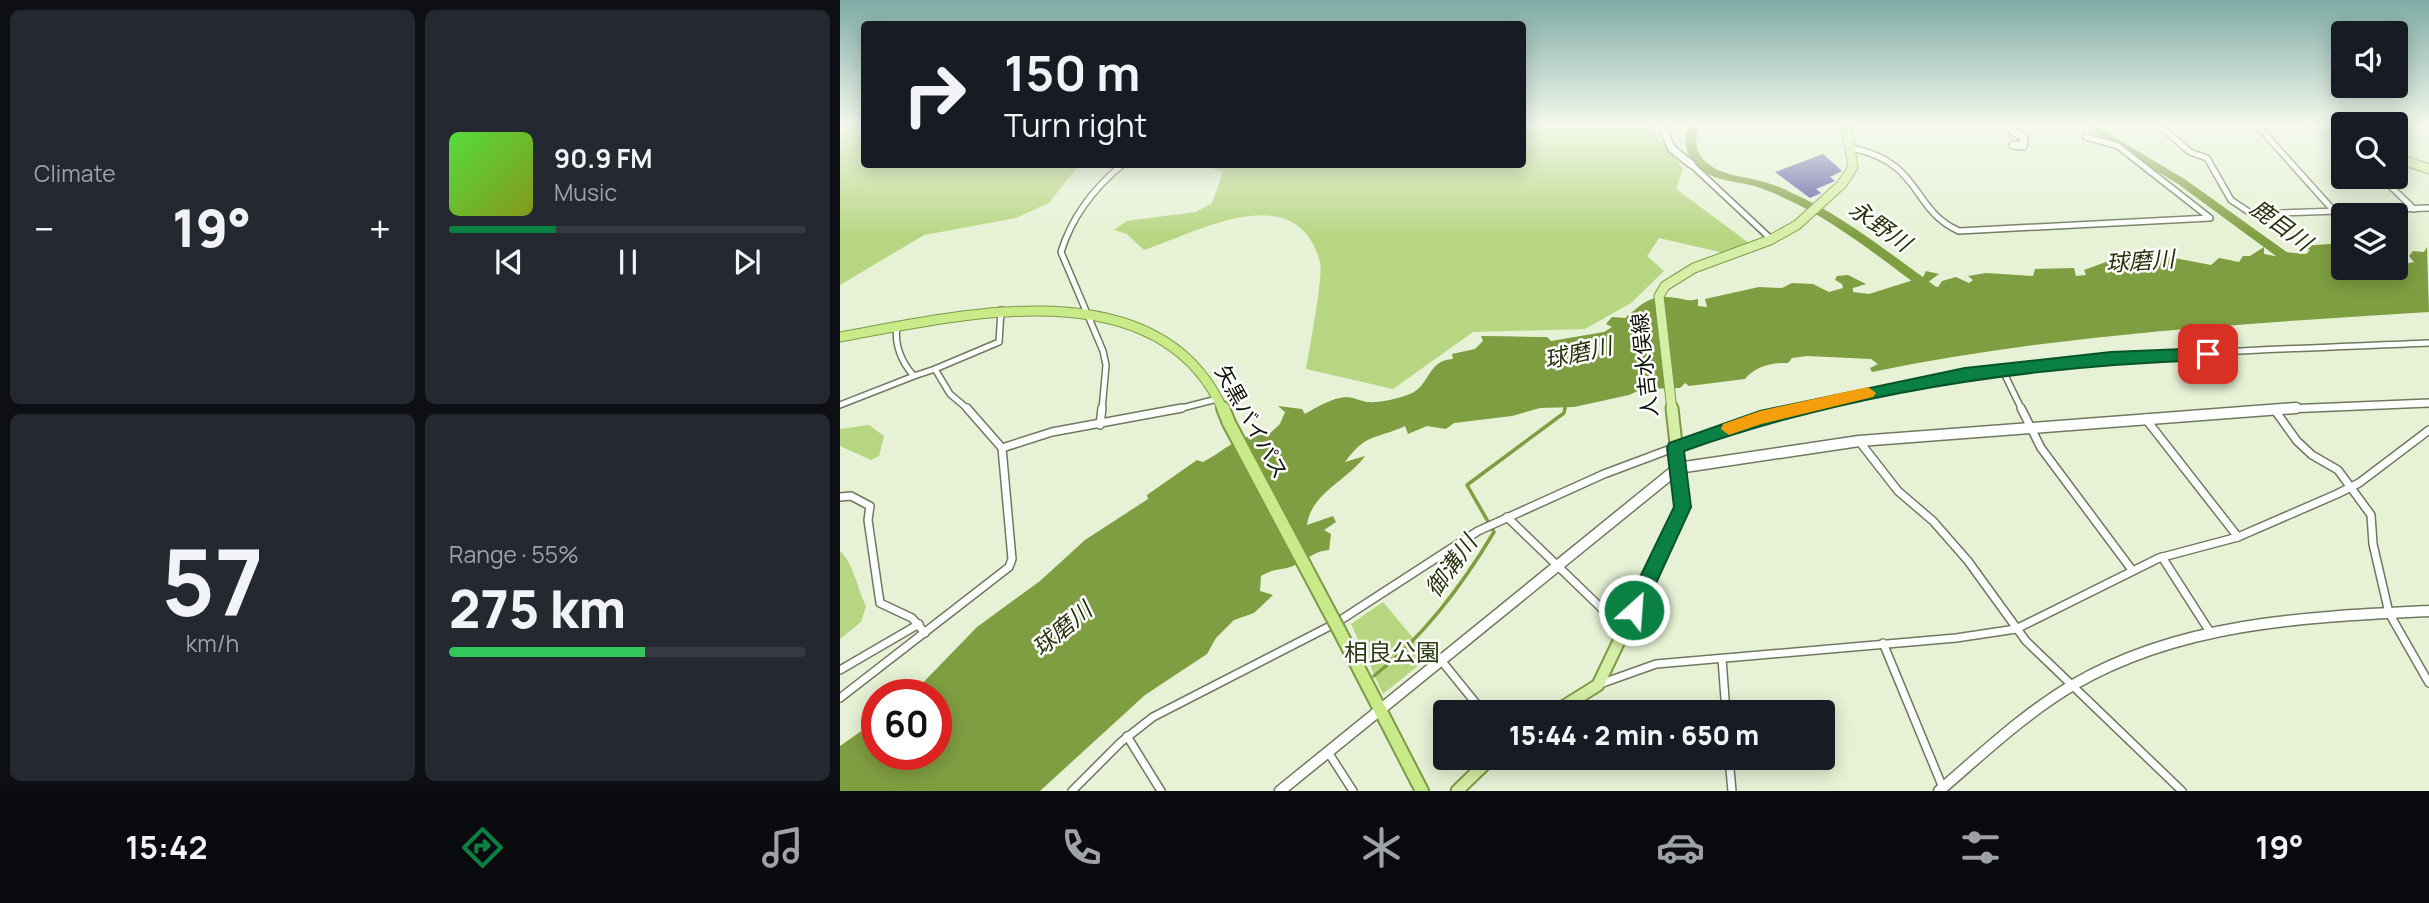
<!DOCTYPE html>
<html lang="en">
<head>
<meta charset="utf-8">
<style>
  body { margin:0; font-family:Manrope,"Noto Sans JP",sans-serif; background:#242831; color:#f1f3f6; height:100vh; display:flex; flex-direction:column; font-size:26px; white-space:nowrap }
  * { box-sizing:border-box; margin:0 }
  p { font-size:23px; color:#9ea1a6 }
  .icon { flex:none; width:38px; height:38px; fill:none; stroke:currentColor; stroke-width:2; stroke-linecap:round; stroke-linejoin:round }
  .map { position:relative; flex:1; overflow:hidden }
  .details { display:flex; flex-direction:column; gap:10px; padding:10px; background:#0d0f14; width:840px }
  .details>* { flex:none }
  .banner { position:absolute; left:21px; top:21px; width:665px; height:147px; border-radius:7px; box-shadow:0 4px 18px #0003; background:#171b24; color:#f1f3f6; overflow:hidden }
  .controls { position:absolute; left:1491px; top:21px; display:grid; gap:14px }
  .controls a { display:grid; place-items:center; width:77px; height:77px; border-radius:7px; background:#171b24; box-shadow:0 4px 18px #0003; font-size:35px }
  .speed { position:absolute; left:21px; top:679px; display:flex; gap:14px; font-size:35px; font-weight:700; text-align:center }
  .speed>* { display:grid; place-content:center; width:91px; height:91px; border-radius:50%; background:#171b24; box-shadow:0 4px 18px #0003; line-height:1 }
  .speed .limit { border:10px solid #d22; background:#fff; color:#111 }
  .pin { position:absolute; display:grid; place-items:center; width:60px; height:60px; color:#fff; margin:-30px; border-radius:14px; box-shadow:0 4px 10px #0006 }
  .me { position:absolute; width:77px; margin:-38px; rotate:26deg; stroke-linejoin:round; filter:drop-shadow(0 0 5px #0008) }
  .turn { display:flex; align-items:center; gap:24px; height:147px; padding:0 28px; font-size:32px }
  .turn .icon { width:91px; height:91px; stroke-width:2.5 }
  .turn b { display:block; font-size:49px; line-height:60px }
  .big { font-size:52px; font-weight:800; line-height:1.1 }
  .details .card { flex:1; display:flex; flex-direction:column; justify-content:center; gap:10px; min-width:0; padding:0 24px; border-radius:10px; background:#242831 }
  .details .dial { align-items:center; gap:0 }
  .dial b { font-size:91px; line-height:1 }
  .song { display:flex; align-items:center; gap:21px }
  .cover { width:84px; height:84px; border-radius:10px; background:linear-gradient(135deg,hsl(110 70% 55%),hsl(70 70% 35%)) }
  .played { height:7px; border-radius:4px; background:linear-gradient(90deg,#0b8043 30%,#363941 30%) }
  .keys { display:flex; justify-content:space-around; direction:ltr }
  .heat { display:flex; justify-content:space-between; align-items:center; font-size:38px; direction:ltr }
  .charge { height:10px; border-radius:5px; background:linear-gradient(90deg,#34c759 55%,#363941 0) }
  .details .tiles { flex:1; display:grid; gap:10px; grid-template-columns:repeat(2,1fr) }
  .trip { position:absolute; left:593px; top:700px; width:402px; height:70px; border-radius:7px; background:#171b24; box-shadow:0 4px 18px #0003; font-weight:800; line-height:70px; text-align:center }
  .menu { display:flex; height:112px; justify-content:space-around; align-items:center; background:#090b0e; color:#9ea1a6 }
  .menu .icon { width:49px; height:49px }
  .menu .selected { color:#0b8043 }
  .menu b { font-size:32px; color:#f1f3f6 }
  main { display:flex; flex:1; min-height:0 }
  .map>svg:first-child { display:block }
</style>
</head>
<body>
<main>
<section class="details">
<div class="tiles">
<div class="card"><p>Climate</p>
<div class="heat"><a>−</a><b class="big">19°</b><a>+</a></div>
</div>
<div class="card">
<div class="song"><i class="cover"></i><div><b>90.9 FM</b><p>Music</p></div></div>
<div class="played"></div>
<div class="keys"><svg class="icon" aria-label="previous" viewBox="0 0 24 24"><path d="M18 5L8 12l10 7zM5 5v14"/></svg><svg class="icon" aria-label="pause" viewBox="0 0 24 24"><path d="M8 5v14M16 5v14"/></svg><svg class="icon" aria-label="next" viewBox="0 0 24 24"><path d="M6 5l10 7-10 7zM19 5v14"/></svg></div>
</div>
<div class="card dial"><b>57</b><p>km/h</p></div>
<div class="card"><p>Range · 55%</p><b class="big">275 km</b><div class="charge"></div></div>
</div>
</section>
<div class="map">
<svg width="1589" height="791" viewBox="0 0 1589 791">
  <rect width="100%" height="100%" fill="#e6f1d5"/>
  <g fill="#b7d682">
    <path d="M 0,125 L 24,125 L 24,164 L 239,165 L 209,203 L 176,218 L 84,235 L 0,285 Z"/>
    <path d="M 683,125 L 809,125 L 843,169 L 836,189 L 909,243 L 884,253 L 819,238 L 807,256 L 824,271 L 791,303 L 745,329 L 633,332 L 553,389 L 466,369 C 469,350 484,274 480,262 C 457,175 356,233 304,250 L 287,234 L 274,230 L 287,221 L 356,212 L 372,203 L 383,172 L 364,165 L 682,164 Z"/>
    <path d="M 29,425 L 44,436 L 39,456 L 31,460 L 0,446 L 0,429 Z"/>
    <path d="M 0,551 C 14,564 17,588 26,606 L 21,622 L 0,639 Z"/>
    <path d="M 543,602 L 589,657 L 543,694 L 511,624 Z"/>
  </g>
  <path fill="#7f9e41" d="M 1492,244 L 1502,249 L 1503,268 L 1556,268 L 1556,248 L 1560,247 L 1559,254 L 1565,264 L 1574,262 L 1569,256 L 1573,251 L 1584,252 L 1587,247 L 1589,312 C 1402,324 1215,334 1032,372 L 1030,368 L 1038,364 L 1031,359 L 967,356 L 952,358 L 948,363 C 933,362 914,367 905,379 L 849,386 L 845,383 L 840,388 L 802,389 L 789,395 L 734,407 L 700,408 L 672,416 L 614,423 L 606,429 L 587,426 L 568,434 L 565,426 C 535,440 527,432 505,462 L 525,456 C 508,480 471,493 467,525 L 493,516 L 496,522 L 484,530 L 491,534 L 489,550 C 474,551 466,560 453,566 C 441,571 436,567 421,576 L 420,591 L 433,595 L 414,613 L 394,620 L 376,638 L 367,654 L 305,695 L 200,791 L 0,791 L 0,746 L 37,720 L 37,754 L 96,754 L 96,695 L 71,695 L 137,627 L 200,581 L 245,540 L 308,499 L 307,495 L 357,460 L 363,462 C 387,450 398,433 428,435 L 440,424 L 445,412 L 438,406 L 462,409 L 465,414 C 477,407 492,398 506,397 C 513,397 520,401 527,402 C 540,403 557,399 570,394 C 591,385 587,360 613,359 L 612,354 L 635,349 L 643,341 L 641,336 C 663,336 685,337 707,337 L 711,341 L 764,332 L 772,327 L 766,324 L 772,317 L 785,318 C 803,304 809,294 836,298 C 845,299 848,302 858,299 L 858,306 L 867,307 L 865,299 L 919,287 L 942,288 L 952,283 L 973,284 L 989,292 L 1003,288 L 1002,284 L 995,280 L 997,276 L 1008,275 L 1026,284 L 1013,288 L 1013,292 L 1029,294 L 1083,277 L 1086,271 L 1099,274 L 1084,285 L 1098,287 L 1102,281 L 1116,277 L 1129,283 L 1133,280 L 1128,276 L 1146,273 L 1193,276 L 1195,269 L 1234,268 L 1236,276 L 1246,275 L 1244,270 L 1277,258 L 1299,257 L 1298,261 L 1287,262 L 1300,268 L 1319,255 L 1371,265 L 1379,258 L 1399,262 L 1403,256 L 1410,256 L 1424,247 L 1424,254 L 1440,257 L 1443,252 L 1466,254 L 1470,250 L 1458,246 Z"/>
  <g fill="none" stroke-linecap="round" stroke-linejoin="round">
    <path stroke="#7f9e41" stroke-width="2.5" d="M 725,410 L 725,407"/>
    <path stroke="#7f9e41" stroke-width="3.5" d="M 534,676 C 584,636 621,587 654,532 L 627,485 L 724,413 L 725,408"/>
    <g fill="#7f9e41" fill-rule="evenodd">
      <path d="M 849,125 L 859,125 C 855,140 854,152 867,163 C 881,175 900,176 917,180 C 929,183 941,187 952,193 C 1004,216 1049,253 1095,286 L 1097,289 L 1095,292 L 1087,292 C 1041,259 996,221 944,198 C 934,193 924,189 914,186 C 895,181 874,181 859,168 C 844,155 843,142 849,125 Z"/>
      <path d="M 1242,125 L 1254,125 L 1346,180 L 1459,261 L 1461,264 L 1459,267 L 1451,267 L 1338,184 Z"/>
    </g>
  </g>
  <path fill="#5c56a7" d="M 983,154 L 1002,171 L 990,177 L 995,181 L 976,189 L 981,193 L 970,198 L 935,172 Z"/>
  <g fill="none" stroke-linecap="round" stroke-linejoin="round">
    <g stroke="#6f7960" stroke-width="8">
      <g id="minor-far1">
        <path d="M 1319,125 L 1350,152 L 1367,158 L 1391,200 L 1412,214 L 1589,208"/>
        <path d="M 1417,125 L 1494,211"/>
        <path d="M 1556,127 L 1574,125"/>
        <path d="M 1011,148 C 1083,162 1070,209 1119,231 L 1370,218 L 1278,146 L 1246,137"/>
        <path d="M 851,164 L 931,239"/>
        <path d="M 1541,177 L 1574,209"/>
        <path d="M 57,327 C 54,345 62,363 74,376 L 95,369 L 110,394 L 129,410"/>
        <path d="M 95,369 L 159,342 L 161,310"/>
        <path d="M 1162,369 L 1182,410"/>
        <path d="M 0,405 L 74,376"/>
        <path d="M 262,410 L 266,365 L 263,351 L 221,252 C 232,216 254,188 283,164"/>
        <path d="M 334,410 L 377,399"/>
        <path d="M 957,410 C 1164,355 1377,352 1589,343"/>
      </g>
    </g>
    <g stroke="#6f7960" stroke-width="10">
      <g id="minor">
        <path d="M 1181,408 L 1201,448 L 1292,570"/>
        <path d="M 1434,409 L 1457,441 L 1472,455 L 1498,470 L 1531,515 L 1533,544 L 1549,613 L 1589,683"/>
        <path d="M 1305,418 L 1398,537"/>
        <path d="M 260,425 L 262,408"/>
        <path d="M 1019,441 L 1058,491 L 1093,521 L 1128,561 L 1186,641 L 1342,791"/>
        <path d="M 162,448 L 212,432 L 342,408"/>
        <path d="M 0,497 L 11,496 L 30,506 L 28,520 L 40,603 L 72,618 L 85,633"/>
        <path d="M 667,517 L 784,630"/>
        <path d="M 1322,557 L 1370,632"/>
        <path d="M 1043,643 L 1103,788"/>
        <path d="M 600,659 L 643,712"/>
        <path d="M 882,659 L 886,712"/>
        <path d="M 0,670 L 79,624"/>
        <path d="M 760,684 L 816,664 L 1116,638 L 1176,629 L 1319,558 L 1398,537 L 1497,494 L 1519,483 L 1589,430"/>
        <path d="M 0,698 L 169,567 L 172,559 L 162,448 L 127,408"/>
        <path d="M 287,736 L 321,791"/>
        <path d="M 488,752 L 513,791"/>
        <path d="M 889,758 L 892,791"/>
        <path d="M 232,791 L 281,742 L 313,717 L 496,623 L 638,531 L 764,474 L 828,450 L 964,408"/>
      </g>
    </g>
    <g stroke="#6f7960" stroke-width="10">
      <g id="tertiary-far1">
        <path d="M 821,125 L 832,149 L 851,164"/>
        <path d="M 1164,125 L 1184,138 L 1183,146 L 1173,145"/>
        <path d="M 1422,410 L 1589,403"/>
      </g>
    </g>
    <g stroke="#6f7960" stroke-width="13">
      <g id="tertiary">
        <path d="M 440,791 L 838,468 L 1019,441 L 1456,408"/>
        <path d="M 1099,791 C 1142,754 1184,714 1233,685 C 1341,622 1466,617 1589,611"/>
      </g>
    </g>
    <g stroke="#7e9a48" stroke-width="11">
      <g id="primary-far1">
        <path d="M 1475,125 L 1503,137"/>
        <path d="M 1556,158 L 1589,169"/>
        <path d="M 832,410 L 819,296 L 825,286 L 854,268 L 930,240 L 957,225 L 1002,184 L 1013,167 L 1006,125"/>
      </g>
    </g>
    <g stroke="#7e9a48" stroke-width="15">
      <g id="primary">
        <path d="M 715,712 L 758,685 L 843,507 L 832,408"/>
        <path d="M 617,791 L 651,758"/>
      </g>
    </g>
    <g stroke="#7e9a48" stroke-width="11">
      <path id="trunk-far1" d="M 0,337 C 121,315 319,266 383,410"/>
    </g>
    <g stroke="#7e9a48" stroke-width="16">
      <g id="trunk">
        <path d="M 383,408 L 389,423"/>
        <path d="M 499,630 L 582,791"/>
      </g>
    </g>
    <use href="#minor-far1" stroke="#fff" stroke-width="5"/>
    <use href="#minor" stroke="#fff" stroke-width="7"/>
    <use href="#tertiary-far1" stroke="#fff" stroke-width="7"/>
    <use href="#tertiary" stroke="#fff" stroke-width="10"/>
    <use href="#primary-far1" stroke="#d6efa6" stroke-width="9"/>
    <use href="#primary" stroke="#d6efa6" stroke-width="11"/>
    <use href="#trunk-far1" stroke="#c8ea88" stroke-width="9"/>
    <use href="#trunk" stroke="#c8ea88" stroke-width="12"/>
    <g stroke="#7e9a48" stroke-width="16" stroke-linecap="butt">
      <path id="trunk-bridge" d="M 389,423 L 499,630"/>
    </g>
    <use href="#trunk-bridge" stroke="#c8ea88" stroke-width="12"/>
  </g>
  <linearGradient id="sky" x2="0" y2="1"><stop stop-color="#7eaba5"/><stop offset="0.53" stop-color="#f4f9ec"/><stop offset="1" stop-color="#f4f9ec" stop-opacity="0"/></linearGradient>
  <rect width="1589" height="236" fill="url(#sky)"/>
  <path fill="#0b8043" stroke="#07532c" stroke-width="2" d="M 1368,348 L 1375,354 L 1368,360 C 1190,366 1012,391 844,451 L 851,507 L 801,616 L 794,619 L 787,616 L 784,610 L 834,507 L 827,448 L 829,443 L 920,411 L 1125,368 L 1271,352 Z"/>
  <path fill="#f59e0b" d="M 1028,387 L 1036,393 L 1033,397 L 921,424 L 889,435 L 881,429 L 883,424 L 920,411 Z"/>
  <g text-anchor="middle" stroke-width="5" stroke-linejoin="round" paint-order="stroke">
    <g font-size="21" fill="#0c1007" stroke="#fff">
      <text transform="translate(805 365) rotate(-96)" y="7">人吉水俣線</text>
      <text transform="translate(411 422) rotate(61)" y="7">矢黒バイパス</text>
    </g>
    <g font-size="23" font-style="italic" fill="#27330c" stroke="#fff">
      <text transform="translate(1441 225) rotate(36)" y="8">鹿目川</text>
      <text transform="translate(1040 226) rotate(35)" y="8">永野川</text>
      <text transform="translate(1300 261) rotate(-4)" y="8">球磨川</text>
      <text transform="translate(738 353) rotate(-13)" y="8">球磨川</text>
      <text transform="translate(611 566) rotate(-54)" y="8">御溝川</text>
      <text transform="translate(222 629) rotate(-40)" y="8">球磨川</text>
    </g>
    <g font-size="24" fill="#2f3c16" stroke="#fff">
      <text x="552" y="661">相良公園</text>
    </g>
  </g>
</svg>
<div class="controls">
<a><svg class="icon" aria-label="sound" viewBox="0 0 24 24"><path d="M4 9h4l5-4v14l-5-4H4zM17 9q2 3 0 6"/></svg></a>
<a><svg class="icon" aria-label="search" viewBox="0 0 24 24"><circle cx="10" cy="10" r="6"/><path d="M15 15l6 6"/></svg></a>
<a><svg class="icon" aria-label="layers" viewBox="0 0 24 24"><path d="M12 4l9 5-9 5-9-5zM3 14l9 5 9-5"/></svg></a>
</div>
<div class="speed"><div class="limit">60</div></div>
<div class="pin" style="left:1368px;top:354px;background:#d93025"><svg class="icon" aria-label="arrive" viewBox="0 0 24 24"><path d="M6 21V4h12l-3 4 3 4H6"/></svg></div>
<svg class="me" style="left:794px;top:610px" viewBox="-20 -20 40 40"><circle r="17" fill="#0b8043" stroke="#fff" stroke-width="3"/><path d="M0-11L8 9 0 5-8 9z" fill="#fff"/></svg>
<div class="trip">15:44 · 2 min · 650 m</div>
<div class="banner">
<div class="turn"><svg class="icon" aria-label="right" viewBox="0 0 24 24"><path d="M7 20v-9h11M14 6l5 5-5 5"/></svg><div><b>150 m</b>Turn right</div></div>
</div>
</div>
</main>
<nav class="menu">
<b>15:42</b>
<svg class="icon selected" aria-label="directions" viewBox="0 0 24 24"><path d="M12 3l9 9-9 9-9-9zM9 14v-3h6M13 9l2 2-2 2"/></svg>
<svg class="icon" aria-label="music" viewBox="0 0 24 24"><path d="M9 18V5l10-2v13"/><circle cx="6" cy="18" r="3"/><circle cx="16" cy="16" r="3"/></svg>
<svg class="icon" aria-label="phone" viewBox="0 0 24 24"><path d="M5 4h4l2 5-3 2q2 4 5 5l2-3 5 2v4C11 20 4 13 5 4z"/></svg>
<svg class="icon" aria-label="climate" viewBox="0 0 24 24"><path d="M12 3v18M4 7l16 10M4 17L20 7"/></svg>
<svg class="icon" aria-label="car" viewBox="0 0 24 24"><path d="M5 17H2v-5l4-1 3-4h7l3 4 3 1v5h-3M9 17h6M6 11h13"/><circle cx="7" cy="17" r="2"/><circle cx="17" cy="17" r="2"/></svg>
<svg class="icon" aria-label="filters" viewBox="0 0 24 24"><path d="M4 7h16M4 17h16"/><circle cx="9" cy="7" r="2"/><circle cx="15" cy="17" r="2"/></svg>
<b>19°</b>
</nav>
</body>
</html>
